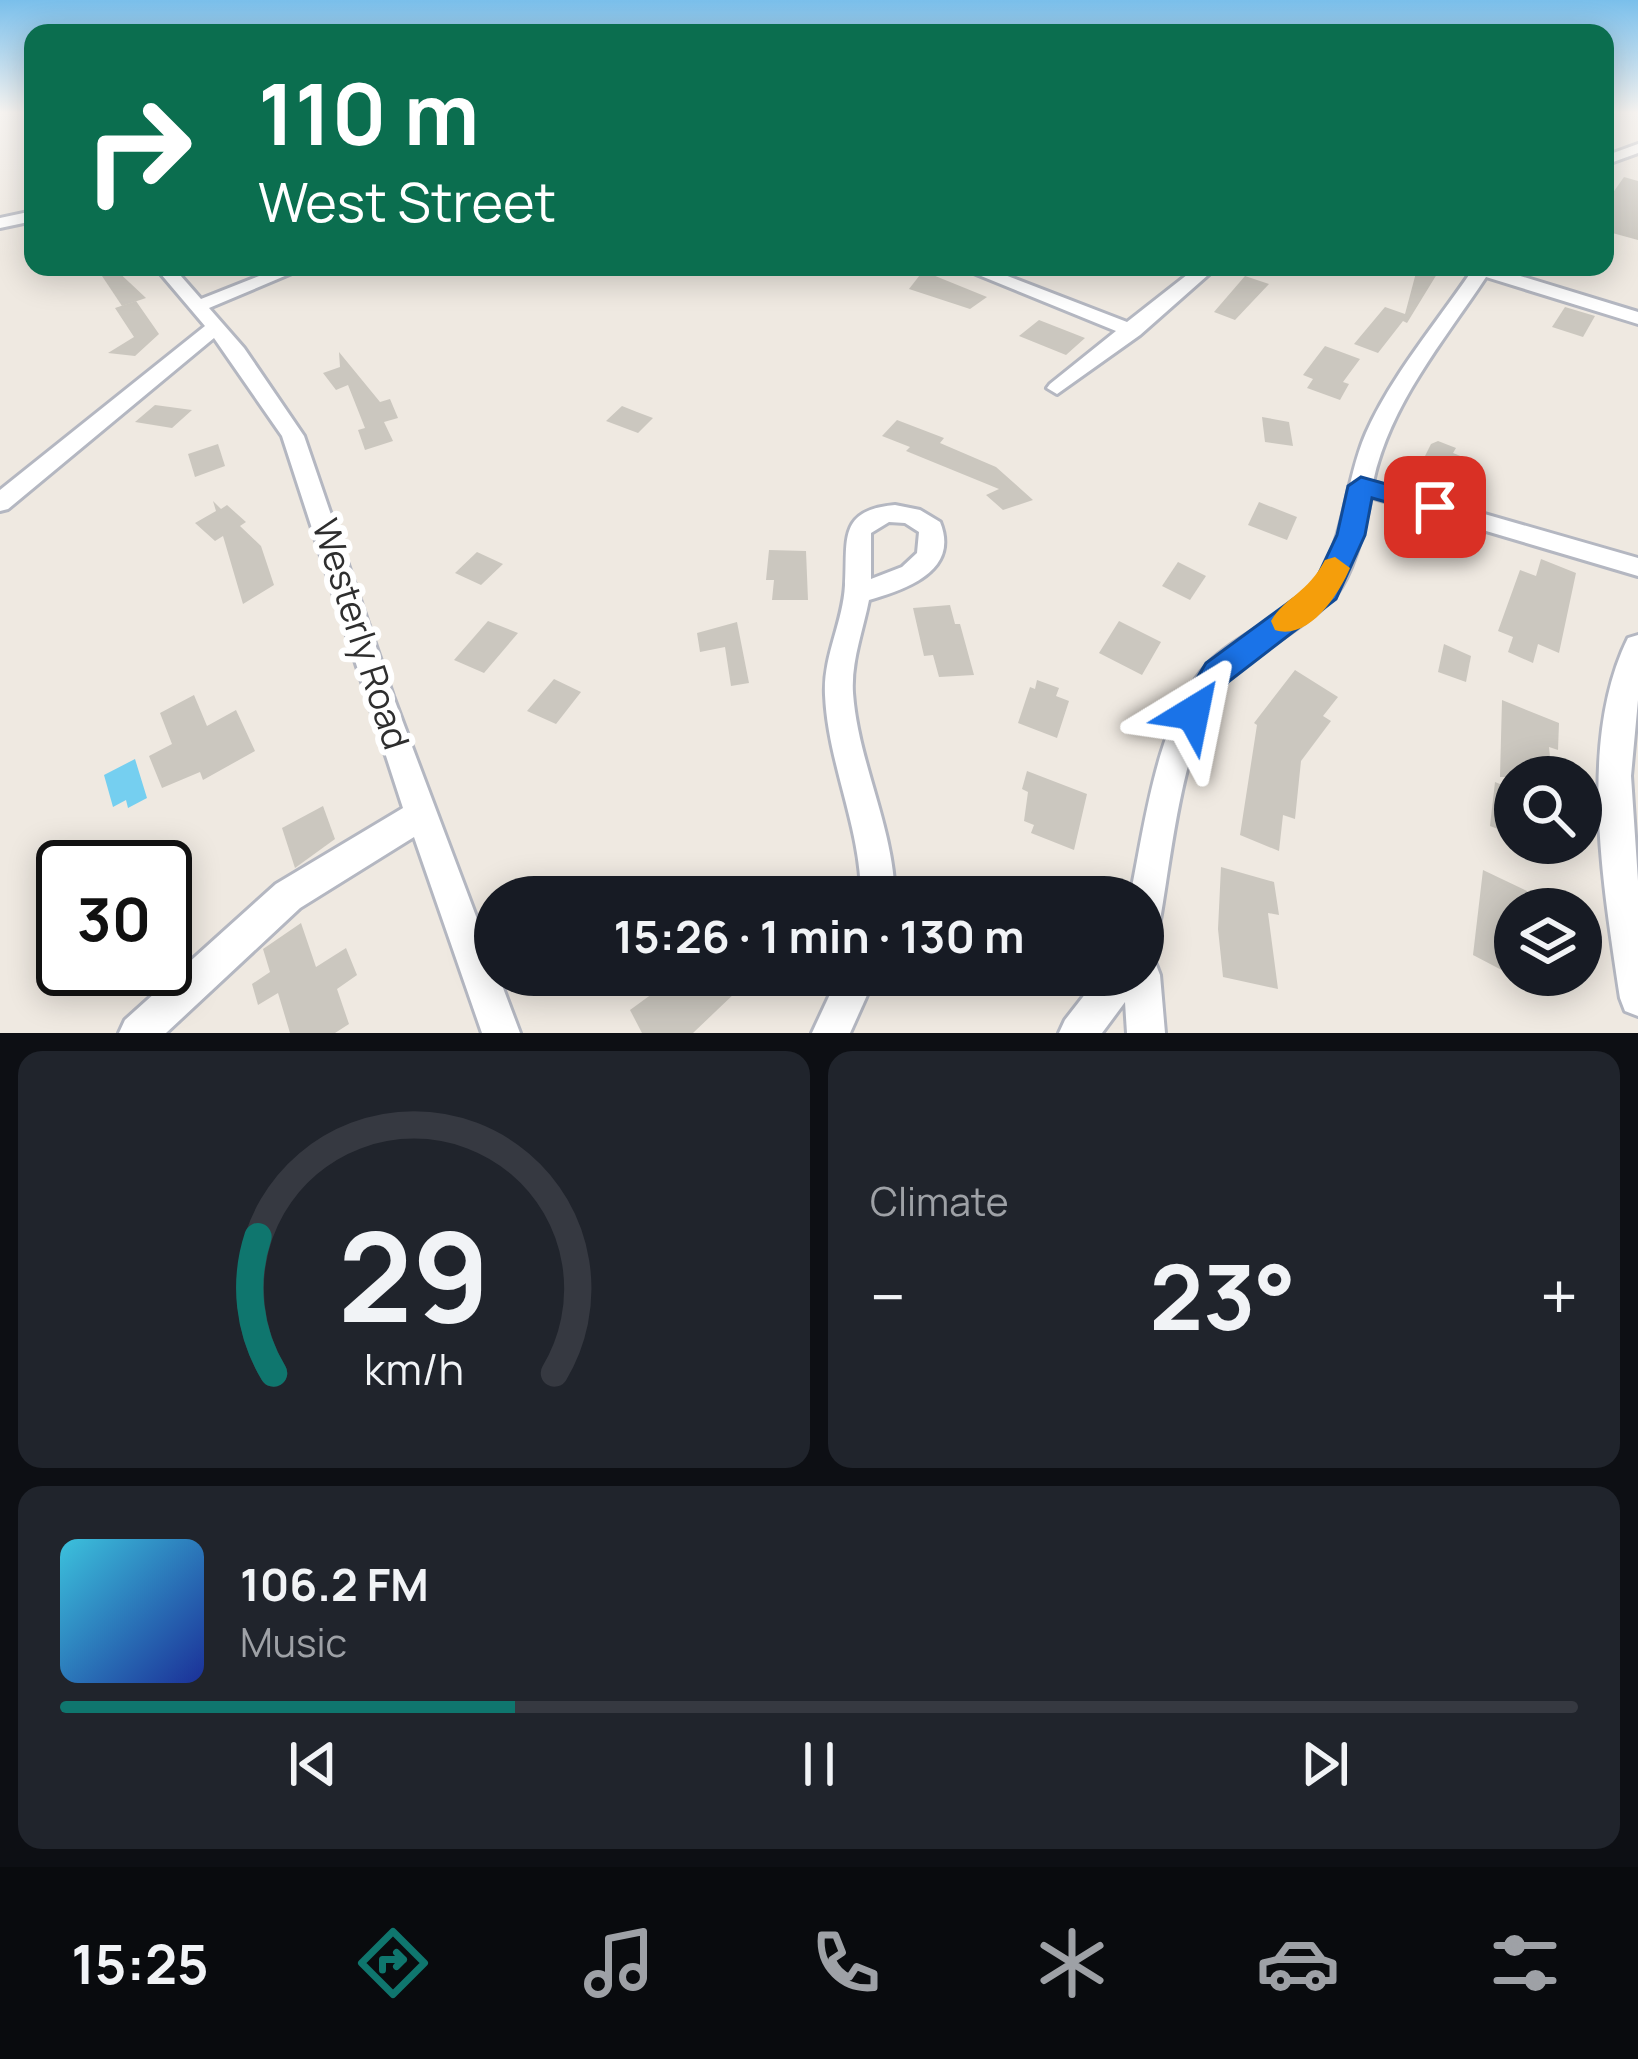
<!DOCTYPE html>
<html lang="en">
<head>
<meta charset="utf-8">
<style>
  body { margin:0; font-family:Manrope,sans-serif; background:#20242c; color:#f1f3f6; height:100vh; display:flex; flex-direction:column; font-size:45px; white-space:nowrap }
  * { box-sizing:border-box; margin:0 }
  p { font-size:39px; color:#9ea1a6 }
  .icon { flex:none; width:66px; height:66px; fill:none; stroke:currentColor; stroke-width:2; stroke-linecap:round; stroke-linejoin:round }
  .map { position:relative; height:1033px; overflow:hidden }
  .side { display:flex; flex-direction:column; gap:18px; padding:18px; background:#0d0f14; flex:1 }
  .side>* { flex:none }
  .banner { position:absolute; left:24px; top:24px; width:1590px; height:252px; border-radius:24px; box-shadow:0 6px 30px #0003; background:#0b6e4f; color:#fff; overflow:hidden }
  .tools { position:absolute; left:1494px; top:756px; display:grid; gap:24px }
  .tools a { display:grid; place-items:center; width:108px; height:108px; border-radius:50%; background:#171b24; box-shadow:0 6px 30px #0003; font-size:60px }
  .speed { position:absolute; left:36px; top:840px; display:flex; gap:24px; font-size:60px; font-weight:700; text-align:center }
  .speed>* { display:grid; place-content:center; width:156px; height:156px; border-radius:50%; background:#171b24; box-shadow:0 6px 30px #0003; line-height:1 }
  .speed .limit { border:6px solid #111; border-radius:18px; background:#fff; color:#111 }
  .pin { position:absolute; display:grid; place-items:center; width:102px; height:102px; color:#fff; margin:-51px; border-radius:24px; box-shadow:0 6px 18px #0006 }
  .me { position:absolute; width:132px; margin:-66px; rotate:35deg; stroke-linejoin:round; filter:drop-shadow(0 0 9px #0008) }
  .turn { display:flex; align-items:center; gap:42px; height:252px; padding:0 36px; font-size:54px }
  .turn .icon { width:156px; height:156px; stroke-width:2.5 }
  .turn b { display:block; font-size:84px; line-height:102px }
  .big { font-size:90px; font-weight:700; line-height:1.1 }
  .side .widget { flex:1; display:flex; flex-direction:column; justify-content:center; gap:18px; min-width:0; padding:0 42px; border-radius:24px; background:#20242c }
  .side .dial { align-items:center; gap:0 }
  .dial svg { height:312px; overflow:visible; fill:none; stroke:#363941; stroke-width:7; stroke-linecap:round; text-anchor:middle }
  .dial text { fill:#f1f3f6; stroke:none }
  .song { display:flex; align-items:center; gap:36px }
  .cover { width:144px; height:144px; border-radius:18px; background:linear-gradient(135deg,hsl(190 70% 55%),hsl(230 70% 35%)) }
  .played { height:12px; border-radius:6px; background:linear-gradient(90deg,#0f766e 30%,#363941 30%) }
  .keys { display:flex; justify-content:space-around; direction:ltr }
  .heat { display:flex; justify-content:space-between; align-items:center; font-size:66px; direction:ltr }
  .side .tiles { flex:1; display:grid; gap:18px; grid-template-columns:1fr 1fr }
  .widget:last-child { grid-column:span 2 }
  .trip { position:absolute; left:474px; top:876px; width:690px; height:120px; border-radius:60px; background:#171b24; box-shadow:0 6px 30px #0003; font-weight:700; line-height:120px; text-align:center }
  .tab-bar { display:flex; height:192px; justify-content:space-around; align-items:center; background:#090b0e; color:#9ea1a6 }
  .tab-bar .icon { width:84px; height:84px }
  .tab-bar .current { color:#0f766e }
  .tab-bar b { font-size:54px; color:#f1f3f6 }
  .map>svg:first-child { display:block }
</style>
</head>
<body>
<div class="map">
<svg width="1638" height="1033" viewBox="0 0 1638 1033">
  <rect width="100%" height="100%" fill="#efe9e1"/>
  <path fill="#75cff0" d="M 135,759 L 147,798 L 128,808 L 126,800 L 113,807 L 104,775 Z"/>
  <g fill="#cbc7bf">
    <path d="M 1624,177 L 1638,181 L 1638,240 L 1605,231 L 1605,204 Z"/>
    <path d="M 96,267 L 113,267 L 146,298 L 122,306 Z"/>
    <path d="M 1417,269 L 1437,274 L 1407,323 L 1403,321 L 1378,353 L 1354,344 L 1385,307 L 1405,314 Z"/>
    <path d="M 923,271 L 987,297 L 970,309 L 909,289 Z"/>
    <path d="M 1245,276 L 1269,284 L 1235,320 L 1214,312 Z"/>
    <path d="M 136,301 L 159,334 L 135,356 L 108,353 L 134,337 L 115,308 Z"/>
    <path d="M 1565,307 L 1595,316 L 1583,337 L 1552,327 Z"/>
    <path d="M 1039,320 L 1085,338 L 1066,355 L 1019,336 Z"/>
    <path d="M 1325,346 L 1360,359 L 1343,382 L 1349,384 L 1340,400 L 1307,388 L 1313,379 L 1303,375 Z"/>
    <path d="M 339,352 L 380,402 L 390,399 L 398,418 L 384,422 L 393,441 L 365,450 L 358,430 L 365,428 L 348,385 L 336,390 L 323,373 L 340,367 Z"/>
    <path d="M 155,405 L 192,410 L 172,428 L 135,422 Z"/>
    <path d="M 622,406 L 637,412 L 653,418 L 638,433 L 606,421 Z"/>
    <path d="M 1262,417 L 1289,422 L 1293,446 L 1265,442 Z"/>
    <path d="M 897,420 L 944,438 L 940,443 L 996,467 L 1033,500 L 1003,510 L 986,495 L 999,489 L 906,451 L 910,447 L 882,436 Z"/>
    <path d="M 1438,441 L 1456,448 L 1453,453 L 1463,457 L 1453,479 L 1420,466 L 1431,444 Z"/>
    <path d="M 218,444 L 225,466 L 195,477 L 188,454 Z"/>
    <path d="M 213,501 L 221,509 L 227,505 L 246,522 L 240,526 L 261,546 L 274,585 L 243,604 L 223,536 L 215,541 L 195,523 L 216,511 Z"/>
    <path d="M 1259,502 L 1297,517 L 1287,540 L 1248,525 Z"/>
    <path d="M 769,550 L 806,551 L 808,600 L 772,600 L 774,580 L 766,580 Z"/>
    <path d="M 477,552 L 503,564 L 481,585 L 455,573 Z"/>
    <path d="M 1541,559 L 1576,573 L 1559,653 L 1538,644 L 1533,663 L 1508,652 L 1513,637 L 1498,631 L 1520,570 L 1536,576 Z"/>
    <path d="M 1178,562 L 1206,576 L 1190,600 L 1162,586 Z"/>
    <path d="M 950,605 L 955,624 L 960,624 L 974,675 L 939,677 L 933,655 L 924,656 L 913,608 Z"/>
    <path d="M 488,621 L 518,633 L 484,673 L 454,660 Z"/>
    <path d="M 1119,621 L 1161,642 L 1142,675 L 1099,653 Z"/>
    <path d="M 737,622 L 749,683 L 731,686 L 725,647 L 700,652 L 697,633 Z"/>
    <path d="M 1444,644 L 1471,656 L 1466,682 L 1438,672 Z"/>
    <path d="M 1295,670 L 1338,697 L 1323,716 L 1331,721 L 1301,761 L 1295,819 L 1283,815 L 1279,851 L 1240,835 L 1257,725 L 1254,723 Z"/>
    <path d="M 554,679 L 581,692 L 556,724 L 527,711 Z"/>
    <path d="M 1037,680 L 1059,688 L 1056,696 L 1069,701 L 1057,738 L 1018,723 L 1030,687 L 1035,689 Z"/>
    <path d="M 194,695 L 207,726 L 236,710 L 255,751 L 203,780 L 200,772 L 162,788 L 149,756 L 172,744 L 160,713 Z"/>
    <path d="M 1502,700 L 1559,723 L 1558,750 L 1549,747 L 1552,777 L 1500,777 Z"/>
    <path d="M 1027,771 L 1087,794 L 1074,850 L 1031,833 L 1034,825 L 1024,821 L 1028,792 L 1022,789 Z"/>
    <path d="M 1495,782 L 1512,789 L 1514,835 L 1490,826 Z"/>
    <path d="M 323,806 L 335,839 L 295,868 L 282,828 Z"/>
    <path d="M 1221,867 L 1274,882 L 1279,915 L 1268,913 L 1278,989 L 1223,977 L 1218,929 Z"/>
    <path d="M 1483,870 L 1527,891 L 1525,909 L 1515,909 L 1515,977 L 1473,955 Z"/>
    <path d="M 301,923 L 316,967 L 346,948 L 357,975 L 337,989 L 349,1024 L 335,1033 L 290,1033 L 278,993 L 258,1005 L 252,984 L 270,972 L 263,949 Z"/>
    <path d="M 678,975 L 727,975 L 737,991 L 693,1033 L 642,1033 L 630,1010 Z"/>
  </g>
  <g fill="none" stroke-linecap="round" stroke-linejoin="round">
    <g stroke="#b4b7c1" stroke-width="6">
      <g id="minor">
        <path d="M 1638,144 L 1638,153 L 1605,165 L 1605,156 Z"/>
        <path d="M 33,211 L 33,221 L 0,228 L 0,218 Z"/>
        <path d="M 155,267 L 173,267 L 201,299 L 282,267 L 306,267 L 209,308 L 244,348 L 304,436 L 393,696 L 520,1033 L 482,1033 L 414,837 L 300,908 L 166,1033 L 119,1033 L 125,1020 L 276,884 L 403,808 L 282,436 L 214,338 L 8,509 L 0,511 L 0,490 L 205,326 Z"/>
        <path d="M 959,267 L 984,267 L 1127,322 L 1197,267 L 1217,267 L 1140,335 L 1057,394 L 1047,388 L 1050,384 L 1116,331 Z"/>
        <path d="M 1464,267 L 1491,267 L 1638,312 L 1638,324 L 1486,277 C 1443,342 1390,404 1373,482 L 1638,558 L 1638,576 L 1371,497 C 1365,526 1353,579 1331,600 C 1301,631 1258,649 1228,680 C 1182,730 1172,854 1160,920 L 1155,932 L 1143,937 L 1143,897 L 1130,897 C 1145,826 1156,719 1208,664 C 1234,636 1297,611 1317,581 C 1346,536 1345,481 1366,433 C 1392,375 1435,325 1471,272 Z"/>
        <path d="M 895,505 L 920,510 L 940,522 C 960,571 906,589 869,600 C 863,631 851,661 853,693 C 858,762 893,825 895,897 L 861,897 C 861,827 828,764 825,695 C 823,656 843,623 845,585 C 848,541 837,510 895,505 ZM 889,522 L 905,523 L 919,532 L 917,553 L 902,567 L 871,579 L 871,533 Z"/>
        <path d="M 1638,635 L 1638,700 L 1631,776 L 1638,881 L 1638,1016 L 1625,1011 L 1620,998 C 1604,889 1577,741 1628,638 Z"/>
        <path d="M 1143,957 L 1155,962 L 1160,975 L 1165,1033 L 1127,1033 L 1125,1002 L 1102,1033 L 1059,1033 L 1065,1020 L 1100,975 L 1143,975 Z"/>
        <path d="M 839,975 L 876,975 L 850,1033 L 812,1033 Z"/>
      </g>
    </g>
    <use href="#minor" fill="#fff" fill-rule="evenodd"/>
  </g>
  <linearGradient id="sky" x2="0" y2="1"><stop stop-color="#7abfeb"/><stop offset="0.44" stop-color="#f8f5f2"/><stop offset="1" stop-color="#f8f5f2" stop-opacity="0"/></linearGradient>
  <rect width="1638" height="256" fill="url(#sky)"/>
  <path fill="#1a73e8" stroke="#114b97" stroke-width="3" d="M 1361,477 L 1444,500 L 1448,507 L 1435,516 L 1372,498 L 1365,535 L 1336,599 L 1228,682 L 1205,724 L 1193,728 L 1181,724 L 1176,713 L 1206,663 L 1314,584 L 1337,535 L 1348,486 Z"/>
  <path fill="#f59e0b" d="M 1335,557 L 1350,568 C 1339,594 1309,641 1275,630 L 1271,621 C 1285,597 1308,593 1325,560 Z"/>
  <g text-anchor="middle" stroke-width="12" stroke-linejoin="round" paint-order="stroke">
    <g font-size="36" fill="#2e2e2e" stroke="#fff">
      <text transform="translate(361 634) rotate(72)" y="13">Westerly Road</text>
    </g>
  </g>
</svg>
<div class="tools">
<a><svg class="icon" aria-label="search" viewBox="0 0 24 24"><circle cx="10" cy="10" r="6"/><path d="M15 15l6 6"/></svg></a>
<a><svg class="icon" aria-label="layers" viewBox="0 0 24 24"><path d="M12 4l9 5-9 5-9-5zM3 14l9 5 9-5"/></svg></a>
</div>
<div class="speed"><div class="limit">30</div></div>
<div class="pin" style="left:1435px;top:507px;background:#d93025"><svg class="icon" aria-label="arrive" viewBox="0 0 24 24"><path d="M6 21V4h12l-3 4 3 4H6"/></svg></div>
<svg class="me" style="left:1193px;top:713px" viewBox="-20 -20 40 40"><path d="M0-17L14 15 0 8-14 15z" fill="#1a73e8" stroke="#fff" stroke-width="4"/></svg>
<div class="trip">15:26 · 1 min · 130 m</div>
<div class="banner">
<div class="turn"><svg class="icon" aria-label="right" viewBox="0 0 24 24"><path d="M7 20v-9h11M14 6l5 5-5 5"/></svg><div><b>110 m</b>West Street</div></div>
</div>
</div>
<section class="side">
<div class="tiles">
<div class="widget dial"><svg viewBox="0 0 100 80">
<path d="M14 69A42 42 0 1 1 86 69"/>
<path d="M14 69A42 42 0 0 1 10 34" stroke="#0f766e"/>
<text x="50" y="56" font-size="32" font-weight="700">29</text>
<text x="50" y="72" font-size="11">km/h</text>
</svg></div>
<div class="widget"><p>Climate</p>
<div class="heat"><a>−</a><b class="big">23°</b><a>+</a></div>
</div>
<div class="widget">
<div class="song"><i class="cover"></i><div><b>106.2 FM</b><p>Music</p></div></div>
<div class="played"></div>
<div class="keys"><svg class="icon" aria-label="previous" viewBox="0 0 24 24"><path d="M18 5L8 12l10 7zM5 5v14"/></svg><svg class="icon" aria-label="pause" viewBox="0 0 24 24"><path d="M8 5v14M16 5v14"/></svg><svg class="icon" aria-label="next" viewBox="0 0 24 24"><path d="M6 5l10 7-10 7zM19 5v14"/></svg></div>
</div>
</div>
</section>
<nav class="tab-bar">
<b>15:25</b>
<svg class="icon current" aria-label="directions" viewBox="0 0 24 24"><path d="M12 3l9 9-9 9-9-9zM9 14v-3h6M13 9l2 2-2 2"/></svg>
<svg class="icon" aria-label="music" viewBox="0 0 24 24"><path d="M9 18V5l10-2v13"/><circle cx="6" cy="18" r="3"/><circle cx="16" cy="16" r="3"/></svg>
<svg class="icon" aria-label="phone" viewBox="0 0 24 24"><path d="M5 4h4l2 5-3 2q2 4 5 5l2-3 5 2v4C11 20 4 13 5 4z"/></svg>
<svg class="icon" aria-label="climate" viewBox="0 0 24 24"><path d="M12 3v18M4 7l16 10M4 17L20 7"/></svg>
<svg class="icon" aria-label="car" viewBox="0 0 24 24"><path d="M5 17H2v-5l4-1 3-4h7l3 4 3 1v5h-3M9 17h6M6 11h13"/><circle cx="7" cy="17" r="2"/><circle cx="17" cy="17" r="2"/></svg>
<svg class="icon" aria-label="filters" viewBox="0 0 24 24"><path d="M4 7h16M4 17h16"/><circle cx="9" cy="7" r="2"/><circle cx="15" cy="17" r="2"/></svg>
</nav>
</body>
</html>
